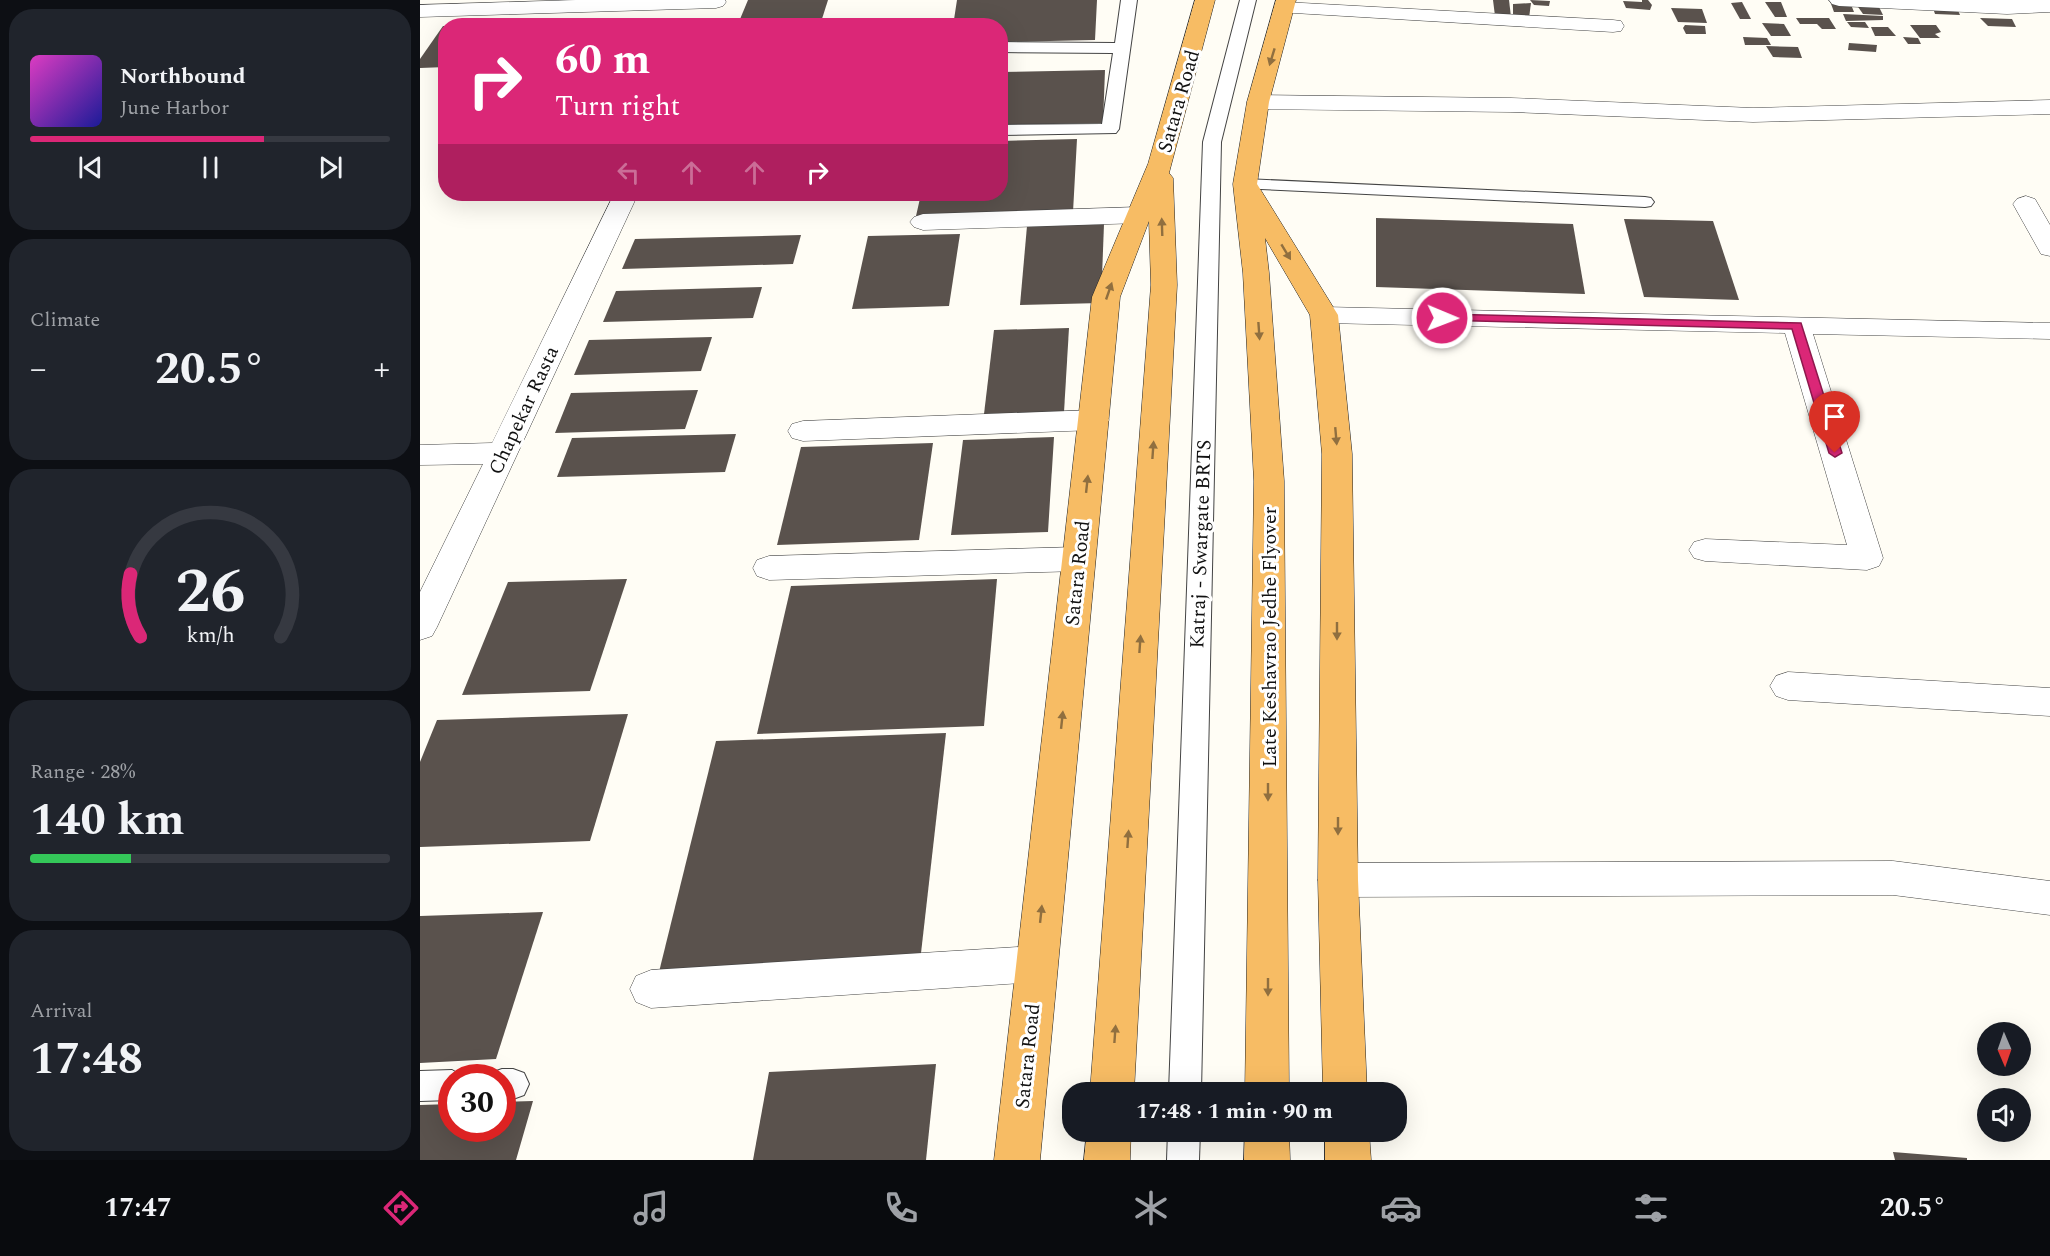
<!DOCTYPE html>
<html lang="en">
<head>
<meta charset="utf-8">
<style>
  body { margin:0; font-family:Spectral,serif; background:#20242c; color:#f1f3f6; height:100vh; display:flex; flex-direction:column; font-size:22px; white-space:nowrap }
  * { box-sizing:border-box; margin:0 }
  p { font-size:20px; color:#9ea1a6 }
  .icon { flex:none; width:33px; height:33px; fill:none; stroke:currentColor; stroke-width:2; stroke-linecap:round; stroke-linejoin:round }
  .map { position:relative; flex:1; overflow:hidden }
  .side { display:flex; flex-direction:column; gap:9px; padding:9px; background:#0d0f14; width:420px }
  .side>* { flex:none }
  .top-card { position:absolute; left:18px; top:18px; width:570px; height:183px; border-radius:24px; box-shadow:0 6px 24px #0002; background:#db2777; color:#fff; overflow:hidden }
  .needle { width:39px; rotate:178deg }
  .tools { position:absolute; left:1557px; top:1022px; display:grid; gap:12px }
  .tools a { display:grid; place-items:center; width:54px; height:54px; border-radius:50%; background:#171b24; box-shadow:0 6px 24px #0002; font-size:30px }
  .speed { position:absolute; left:18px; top:1064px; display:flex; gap:12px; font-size:30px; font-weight:700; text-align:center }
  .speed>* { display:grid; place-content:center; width:78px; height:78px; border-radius:50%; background:#171b24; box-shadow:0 6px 24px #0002; line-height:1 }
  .speed .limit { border:9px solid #d22; background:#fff; color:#111 }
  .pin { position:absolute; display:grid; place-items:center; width:51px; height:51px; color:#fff; margin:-62px -26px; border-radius:50% 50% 50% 0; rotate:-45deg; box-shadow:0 0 6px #0007 }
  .pin .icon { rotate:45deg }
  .me { position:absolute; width:66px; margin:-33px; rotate:91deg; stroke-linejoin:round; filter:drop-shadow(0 0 4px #0008) }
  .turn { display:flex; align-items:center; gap:21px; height:126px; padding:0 18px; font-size:27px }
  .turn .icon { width:78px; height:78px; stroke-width:2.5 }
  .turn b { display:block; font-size:42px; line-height:51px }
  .lanes { display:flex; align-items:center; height:57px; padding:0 18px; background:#0003; justify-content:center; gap:30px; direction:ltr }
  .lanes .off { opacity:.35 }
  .big { font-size:45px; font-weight:700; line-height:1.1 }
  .side .widget { flex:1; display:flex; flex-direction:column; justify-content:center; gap:9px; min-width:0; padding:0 21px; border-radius:24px; background:#20242c }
  .side .dial { align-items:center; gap:0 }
  .dial svg { height:156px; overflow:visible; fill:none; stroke:#363941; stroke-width:7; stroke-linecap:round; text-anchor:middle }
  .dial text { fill:#f1f3f6; stroke:none }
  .song { display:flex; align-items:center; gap:18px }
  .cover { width:72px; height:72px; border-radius:9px; background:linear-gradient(135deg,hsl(310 70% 55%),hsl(240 70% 35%)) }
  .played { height:6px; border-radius:3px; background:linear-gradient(90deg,#db2777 65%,#363941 65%) }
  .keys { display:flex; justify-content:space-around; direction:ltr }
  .heat { display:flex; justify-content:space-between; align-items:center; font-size:33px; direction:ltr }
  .charge { height:9px; border-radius:4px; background:linear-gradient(90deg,#34c759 28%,#363941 0) }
  .trip { position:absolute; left:642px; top:1082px; width:345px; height:60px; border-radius:24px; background:#171b24; box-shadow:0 6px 24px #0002; font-weight:700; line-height:60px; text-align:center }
  .dock { display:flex; height:96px; justify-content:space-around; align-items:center; background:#090b0e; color:#9ea1a6 }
  .dock .icon { width:42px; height:42px }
  .dock .active { color:#db2777 }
  .dock b { font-size:27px; color:#f1f3f6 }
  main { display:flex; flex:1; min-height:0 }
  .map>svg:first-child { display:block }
</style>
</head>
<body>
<main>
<section class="side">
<div class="widget">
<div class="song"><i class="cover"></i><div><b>Northbound</b><p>June Harbor</p></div></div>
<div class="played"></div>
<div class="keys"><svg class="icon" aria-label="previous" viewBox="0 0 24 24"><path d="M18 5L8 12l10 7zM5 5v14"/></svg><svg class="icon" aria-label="pause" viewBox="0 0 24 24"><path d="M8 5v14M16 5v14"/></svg><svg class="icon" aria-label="next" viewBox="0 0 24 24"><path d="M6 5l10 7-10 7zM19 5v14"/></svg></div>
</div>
<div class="widget"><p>Climate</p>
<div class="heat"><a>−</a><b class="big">20.5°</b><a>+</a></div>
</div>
<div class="widget dial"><svg viewBox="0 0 100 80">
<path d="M14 69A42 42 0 1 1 86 69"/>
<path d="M14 69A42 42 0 0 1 9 37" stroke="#db2777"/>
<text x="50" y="56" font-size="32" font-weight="700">26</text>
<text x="50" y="72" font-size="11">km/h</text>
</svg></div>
<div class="widget"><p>Range · 28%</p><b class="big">140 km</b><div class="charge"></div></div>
<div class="widget"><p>Arrival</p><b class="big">17:48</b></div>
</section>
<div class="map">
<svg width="1630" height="1160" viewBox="0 0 1630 1160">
  <rect width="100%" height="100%" fill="#fffdf5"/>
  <g fill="#5a524d">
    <path d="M 328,0 L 408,0 L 401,22 L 318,24 Z"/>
    <path d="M 537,0 L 677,0 L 675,40 L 580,42 L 580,26 L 533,26 Z"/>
    <path d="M 1073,0 L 1089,0 L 1091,17 L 1075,16 Z"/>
    <path d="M 1110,0 L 1130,1 L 1129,6 L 1114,5 Z"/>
    <path d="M 1222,0 L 1228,0 L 1232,5 L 1230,10 L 1206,8 L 1203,1 L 1222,2 Z"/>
    <path d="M 1410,1 L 1430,2 L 1434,12 L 1414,12 Z"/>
    <path d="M 1322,2 L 1331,19 L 1320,19 L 1311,3 Z"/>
    <path d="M 1345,2 L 1361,2 L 1367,17 L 1355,17 Z"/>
    <path d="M 1111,3 L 1109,18 L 1093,17 L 1093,4 Z"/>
    <path d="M 1436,4 L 1458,5 L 1463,15 L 1443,14 Z"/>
    <path d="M 1512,5 L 1536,6 L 1540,15 L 1515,14 Z"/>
    <path d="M 1251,8 L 1282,9 L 1287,23 L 1258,22 Z"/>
    <path d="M 1423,14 L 1463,16 L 1463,20 L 1426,21 Z"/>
    <path d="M 1376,18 L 1409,18 L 1416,29 L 1402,29 L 1397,24 L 1380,24 Z"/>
    <path d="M 1560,18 L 1592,19 L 1596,27 L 1568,26 Z"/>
    <path d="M 153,19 L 149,26 L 87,26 L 91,20 Z"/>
    <path d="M 215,21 L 213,26 L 161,26 L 163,22 Z"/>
    <path d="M 1427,22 L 1445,22 L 1449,28 L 1431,27 Z"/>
    <path d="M 1342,23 L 1364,24 L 1371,36 L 1351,36 Z"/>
    <path d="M 1265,25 L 1285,26 L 1286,34 L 1266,34 L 1263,28 Z"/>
    <path d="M 1490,25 L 1516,25 L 1521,32 L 1515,34 L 1520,38 L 1500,38 Z"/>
    <path d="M 23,26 L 26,26 L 26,67 L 0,68 L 0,59 Z"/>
    <path d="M 1451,27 L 1468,27 L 1476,36 L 1455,36 Z"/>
    <path d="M 1323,37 L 1347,38 L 1351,45 L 1325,45 Z"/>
    <path d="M 1483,37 L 1498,38 L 1501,44 L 1488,44 Z"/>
    <path d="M 1429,43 L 1457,45 L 1456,52 L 1428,50 Z"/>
    <path d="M 1346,46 L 1378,47 L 1382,58 L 1353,57 Z"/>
    <path d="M 685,70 L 683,123 L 580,125 L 580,72 Z"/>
    <path d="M 657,139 L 653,212 L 496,216 L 501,194 L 580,194 L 580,141 Z"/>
    <path d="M 956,218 L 1153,224 L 1165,294 L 956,287 Z"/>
    <path d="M 1204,219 L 1293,221 L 1319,300 L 1224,297 Z"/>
    <path d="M 684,224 L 681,303 L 600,305 L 607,226 Z"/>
    <path d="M 540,234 L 529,306 L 432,309 L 448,236 Z"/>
    <path d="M 381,235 L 373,264 L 202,269 L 215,239 Z"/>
    <path d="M 342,287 L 333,318 L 183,322 L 196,291 Z"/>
    <path d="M 649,328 L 644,412 L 564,414 L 574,330 Z"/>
    <path d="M 292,337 L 281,371 L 154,375 L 169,340 Z"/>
    <path d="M 278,390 L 265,429 L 135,433 L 151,393 Z"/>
    <path d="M 316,434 L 305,472 L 137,477 L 152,438 Z"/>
    <path d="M 634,437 L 628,532 L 531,535 L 543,440 Z"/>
    <path d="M 513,443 L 499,540 L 357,545 L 381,447 Z"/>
    <path d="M 207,579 L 170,691 L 42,695 L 88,582 Z"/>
    <path d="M 577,579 L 564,726 L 337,734 L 371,586 Z"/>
    <path d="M 208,714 L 170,841 L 0,847 L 0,762 L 17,720 Z"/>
    <path d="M 526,733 L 500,962 L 239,972 L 296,741 Z"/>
    <path d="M 123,912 L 76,1059 L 0,1063 L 0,916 Z"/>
    <path d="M 516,1064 L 506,1160 L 333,1160 L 349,1072 Z"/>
    <path d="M 113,1101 L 96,1160 L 0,1160 L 0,1105 L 32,1104 L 32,1128 L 82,1128 L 82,1102 Z"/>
    <path d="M 1473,1152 L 1547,1158 L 1547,1160 L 1475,1160 Z"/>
  </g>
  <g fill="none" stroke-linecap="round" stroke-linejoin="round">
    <g stroke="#444" stroke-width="2">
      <g id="service">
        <path d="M 701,0 L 717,0 L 699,129 L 696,133 L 580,135 L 580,125 L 682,124 L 693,53 L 580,52 L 580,42 L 695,43 Z"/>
        <path d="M 820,0 L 836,0 L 801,142 L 781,1092 L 749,1092 L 783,142 Z"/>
        <path d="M 825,179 L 1225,197 L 1231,198 L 1234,202 L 1231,206 L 1225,207 L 819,188 L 816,184 L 819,180 Z"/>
        <path d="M 82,1069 L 93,1069 L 104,1073 L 109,1084 L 104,1095 L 93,1099 L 82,1099 L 82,1077 L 69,1077 L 71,1073 Z"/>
        <path d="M 32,1070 L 44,1077 L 32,1077 L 32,1100 L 0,1101 L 0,1071 Z"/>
        <path d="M 748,1131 L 780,1131 L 779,1160 L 747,1160 Z"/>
      </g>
    </g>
    <g stroke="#444" stroke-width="1">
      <g id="minor">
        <path d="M 156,0 L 305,0 L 306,2 L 303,6 L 296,8 L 0,17 L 0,5 Z"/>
        <path d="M 1409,0 L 1630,0 L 1630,12 L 1587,14 L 1419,6 L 1412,4 Z"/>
        <path d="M 864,2 L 1193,20 L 1201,21 L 1204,26 L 1201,31 L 1193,32 L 857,12 L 854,8 L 857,4 Z"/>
        <path d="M 838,95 L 1091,98 L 1333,108 L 1630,100 L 1630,114 L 1333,122 L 1091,112 L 838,109 L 830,107 L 827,102 L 830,97 Z"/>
        <path d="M 194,194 L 218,194 L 17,627 L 12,636 L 0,640 L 0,592 L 63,464 L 0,465 L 0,445 L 72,443 Z"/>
        <path d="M 1606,196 L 1615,199 L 1630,225 L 1630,256 L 1621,254 L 1593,204 L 1597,199 Z"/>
        <path d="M 720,207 L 729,210 L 733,215 L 729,220 L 720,223 L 503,230 L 494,227 L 490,222 L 494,217 L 503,214 Z"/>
        <path d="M 904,307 L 1630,323 L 1630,339 L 1393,334 L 1463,558 L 1459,566 L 1447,570 L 1285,561 L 1274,558 L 1269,550 L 1274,542 L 1285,539 L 1427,545 L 1365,333 L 904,323 L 894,321 L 890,315 L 894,309 Z"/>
        <path d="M 674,410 L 684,413 L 689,420 L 684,427 L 674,430 L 383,441 L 372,438 L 368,431 L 372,424 L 383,421 Z"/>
        <path d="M 659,547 L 671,551 L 675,559 L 671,567 L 659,571 L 349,580 L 337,576 L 333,568 L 337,560 L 349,556 Z"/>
        <path d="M 1368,672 L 1630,688 L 1630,716 L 1368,700 L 1356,696 L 1350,686 L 1356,676 Z"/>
        <path d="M 1473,861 L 1630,881 L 1630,915 L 1473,895 L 918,897 L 904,892 L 898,880 L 904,868 L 918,863 Z"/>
        <path d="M 616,946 L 631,951 L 637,964 L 631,977 L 616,982 L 231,1008 L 216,1002 L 210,989 L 216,976 L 231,970 Z"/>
      </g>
    </g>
    <g stroke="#222" stroke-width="1">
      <g id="trunk">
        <path d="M 775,0 L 795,0 L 749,173 L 753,178 L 757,285 L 714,1092 L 670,1092 L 731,285 L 729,221 L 700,297 L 620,1160 L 574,1160 L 672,297 L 728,164 Z"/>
        <path d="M 856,0 L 876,0 L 849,102 L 837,184 L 918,315 L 932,454 L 938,880 L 947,1092 L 903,1092 L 898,880 L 902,454 L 890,315 L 845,238 L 849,273 L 864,481 L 869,1092 L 825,1092 L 834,481 L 823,273 L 813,184 L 827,102 Z"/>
        <path d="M 667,1131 L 711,1131 L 710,1160 L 664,1160 Z"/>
        <path d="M 825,1131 L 869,1131 L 870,1160 L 824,1160 Z"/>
        <path d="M 905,1131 L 949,1131 L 951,1160 L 905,1160 Z"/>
      </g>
    </g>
    <use href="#service" fill="#fff" fill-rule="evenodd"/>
    <use href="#minor" fill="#fff" fill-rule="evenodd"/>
    <use href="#trunk" fill="#f7bc64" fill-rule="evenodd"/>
  </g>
  <defs><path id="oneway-solid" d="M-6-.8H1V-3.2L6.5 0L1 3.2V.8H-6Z" transform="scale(1.5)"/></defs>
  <g fill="#906f3f">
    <use href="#oneway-solid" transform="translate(852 57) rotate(107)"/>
    <use href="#oneway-solid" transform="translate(742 227) rotate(-92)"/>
    <use href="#oneway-solid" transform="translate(866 252) rotate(59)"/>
    <use href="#oneway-solid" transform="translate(689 291) rotate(-71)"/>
    <use href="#oneway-solid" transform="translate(839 331) rotate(86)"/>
    <use href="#oneway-solid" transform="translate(916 436) rotate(85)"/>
    <use href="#oneway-solid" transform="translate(733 450) rotate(-86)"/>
    <use href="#oneway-solid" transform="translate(667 484) rotate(-84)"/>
    <use href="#oneway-solid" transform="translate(917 631) rotate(90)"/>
    <use href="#oneway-solid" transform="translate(720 644) rotate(-86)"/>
    <use href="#oneway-solid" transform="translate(642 720) rotate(-84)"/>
    <use href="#oneway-solid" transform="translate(848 792) rotate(90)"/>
    <use href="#oneway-solid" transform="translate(918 826) rotate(90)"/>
    <use href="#oneway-solid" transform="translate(708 839) rotate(-86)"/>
    <use href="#oneway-solid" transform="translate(621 914) rotate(-84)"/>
    <use href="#oneway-solid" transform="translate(848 987) rotate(90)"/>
    <use href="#oneway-solid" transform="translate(695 1034) rotate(-86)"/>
  </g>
  <path fill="#db2777" stroke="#8e194d" stroke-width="1.5" d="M 1022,314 L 1381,323 L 1422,453 L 1415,457 L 1409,453 L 1372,329 L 1018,320 L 1018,315 Z"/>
  <g text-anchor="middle" stroke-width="6" stroke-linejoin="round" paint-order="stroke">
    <g font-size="20" fill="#111" stroke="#fff">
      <text transform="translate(758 101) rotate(-74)" y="7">Satara Road</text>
      <text transform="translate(103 410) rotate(-65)" y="7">Chapekar Rasta</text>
      <text transform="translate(780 544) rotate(-88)" y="7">Katraj - Swargate BRTS</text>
      <text transform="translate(657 573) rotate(-84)" y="7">Satara Road</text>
      <text transform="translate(849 637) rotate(-90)" y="7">Late Keshavrao Jedhe Flyover</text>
      <text transform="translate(607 1056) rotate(-84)" y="7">Satara Road</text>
    </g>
  </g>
</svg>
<div class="tools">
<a><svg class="needle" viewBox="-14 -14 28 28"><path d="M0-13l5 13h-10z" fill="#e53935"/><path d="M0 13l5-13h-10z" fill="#9ea1a6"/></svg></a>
<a><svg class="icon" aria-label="sound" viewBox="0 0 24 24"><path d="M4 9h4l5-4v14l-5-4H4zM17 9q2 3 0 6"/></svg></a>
</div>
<div class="speed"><div class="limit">30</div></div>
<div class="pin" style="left:1415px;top:453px;background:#d93025"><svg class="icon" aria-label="arrive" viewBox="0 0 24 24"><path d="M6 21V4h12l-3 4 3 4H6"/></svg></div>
<svg class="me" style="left:1022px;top:318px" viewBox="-20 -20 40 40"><circle r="17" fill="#db2777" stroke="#fff" stroke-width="3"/><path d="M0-11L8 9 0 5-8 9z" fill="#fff"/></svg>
<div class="trip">17:48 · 1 min · 90 m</div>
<div class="top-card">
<div class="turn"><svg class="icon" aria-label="right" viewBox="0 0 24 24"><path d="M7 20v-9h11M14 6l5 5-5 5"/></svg><div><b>60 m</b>Turn right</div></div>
<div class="lanes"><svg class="icon off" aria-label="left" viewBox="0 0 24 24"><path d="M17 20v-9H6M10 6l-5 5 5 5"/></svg><svg class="icon off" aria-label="ahead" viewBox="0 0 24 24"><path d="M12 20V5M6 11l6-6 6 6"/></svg><svg class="icon off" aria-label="ahead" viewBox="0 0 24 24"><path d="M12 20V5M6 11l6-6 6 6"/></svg><svg class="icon" aria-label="right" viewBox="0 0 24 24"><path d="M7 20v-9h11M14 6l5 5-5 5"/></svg></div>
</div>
</div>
</main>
<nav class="dock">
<b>17:47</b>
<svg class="icon active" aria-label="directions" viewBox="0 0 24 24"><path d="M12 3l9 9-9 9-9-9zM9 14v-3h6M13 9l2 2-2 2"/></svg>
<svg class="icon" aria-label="music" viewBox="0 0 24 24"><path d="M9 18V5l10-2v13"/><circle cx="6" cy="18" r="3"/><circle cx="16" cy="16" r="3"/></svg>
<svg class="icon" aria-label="phone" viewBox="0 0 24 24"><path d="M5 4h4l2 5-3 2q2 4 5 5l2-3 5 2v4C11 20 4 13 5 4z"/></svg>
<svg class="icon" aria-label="climate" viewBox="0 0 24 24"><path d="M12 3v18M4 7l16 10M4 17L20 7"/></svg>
<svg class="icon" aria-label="car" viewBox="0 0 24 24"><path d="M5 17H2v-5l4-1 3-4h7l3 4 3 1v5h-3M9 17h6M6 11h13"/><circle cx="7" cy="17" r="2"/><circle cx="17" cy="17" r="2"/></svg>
<svg class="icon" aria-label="filters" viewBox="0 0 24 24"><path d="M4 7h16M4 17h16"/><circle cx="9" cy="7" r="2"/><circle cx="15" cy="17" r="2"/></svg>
<b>20.5°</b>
</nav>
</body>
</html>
